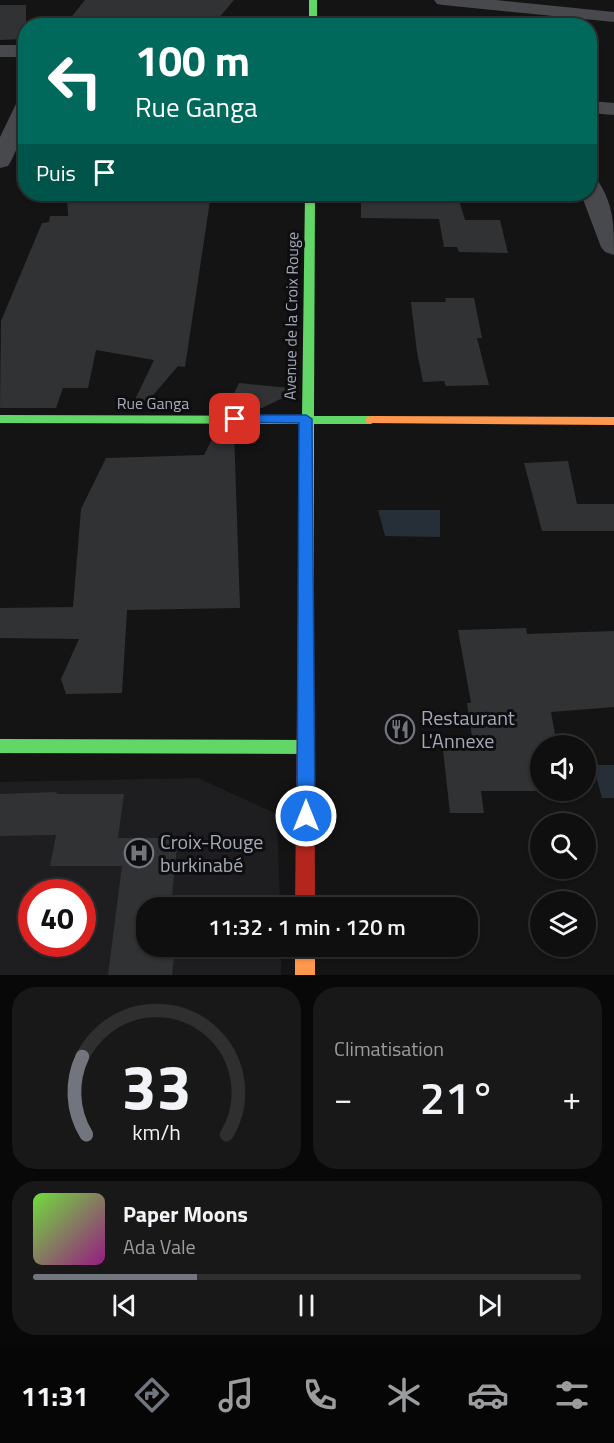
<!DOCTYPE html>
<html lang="fr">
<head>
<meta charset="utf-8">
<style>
  body { margin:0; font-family:"Titillium Web",sans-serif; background:#181818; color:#f1f3f6; height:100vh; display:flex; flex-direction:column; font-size:22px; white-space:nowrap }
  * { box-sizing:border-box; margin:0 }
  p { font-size:20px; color:#9b9c9e }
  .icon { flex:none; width:33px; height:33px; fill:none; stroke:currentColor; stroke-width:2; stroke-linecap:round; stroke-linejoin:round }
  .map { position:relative; height:975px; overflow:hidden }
  .side { display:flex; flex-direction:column; gap:12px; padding:12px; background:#080808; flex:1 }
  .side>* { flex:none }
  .banner { position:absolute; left:18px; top:18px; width:579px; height:183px; border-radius:24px; box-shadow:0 2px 4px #0004,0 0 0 2px #2f2f2f; background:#00695c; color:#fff; overflow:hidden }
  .fabs { position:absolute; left:530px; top:735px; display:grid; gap:12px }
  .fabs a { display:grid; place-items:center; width:66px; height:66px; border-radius:50%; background:#0f0f0f; box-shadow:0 2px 4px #0004,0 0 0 2px #2f2f2f; font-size:30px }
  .speed { position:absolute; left:18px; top:879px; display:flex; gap:12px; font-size:30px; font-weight:700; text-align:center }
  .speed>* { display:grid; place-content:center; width:78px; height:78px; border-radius:50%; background:#0f0f0f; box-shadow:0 2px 4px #0004,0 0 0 2px #2f2f2f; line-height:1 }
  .speed .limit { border:9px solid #d22; background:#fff; color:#111 }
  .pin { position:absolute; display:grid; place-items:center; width:51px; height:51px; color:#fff; margin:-26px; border-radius:12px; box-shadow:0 3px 9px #0006 }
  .me { position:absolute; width:66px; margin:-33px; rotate:0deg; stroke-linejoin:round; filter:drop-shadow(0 0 4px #0008) }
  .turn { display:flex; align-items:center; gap:21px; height:126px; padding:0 18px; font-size:27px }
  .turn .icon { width:78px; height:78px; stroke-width:2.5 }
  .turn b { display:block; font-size:42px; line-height:51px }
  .then { display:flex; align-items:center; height:57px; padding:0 18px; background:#0003; gap:12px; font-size:22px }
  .big { font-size:45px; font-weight:600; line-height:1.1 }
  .side .tile { flex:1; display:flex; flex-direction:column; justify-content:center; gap:9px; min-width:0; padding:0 21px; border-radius:24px; background:#181818 }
  .side .dial { align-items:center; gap:0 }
  .dial svg { height:156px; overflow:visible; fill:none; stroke:#2f2f2f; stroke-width:7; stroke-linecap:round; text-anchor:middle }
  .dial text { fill:#f1f3f6; stroke:none }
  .song { display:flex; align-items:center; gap:18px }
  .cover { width:72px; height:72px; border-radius:9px; background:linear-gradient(135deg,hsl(100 70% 55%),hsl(310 70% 35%)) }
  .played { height:6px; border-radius:3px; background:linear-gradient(90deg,#71757d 30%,#2f2f2f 30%) }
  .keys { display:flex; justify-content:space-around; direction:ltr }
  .heat { display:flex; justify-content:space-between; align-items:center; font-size:33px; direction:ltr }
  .side .tiles { flex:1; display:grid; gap:12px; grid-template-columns:1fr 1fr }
  .tile:last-child { grid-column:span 2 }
  .trip { position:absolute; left:136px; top:897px; width:342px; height:60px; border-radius:24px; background:#0f0f0f; box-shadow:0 2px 4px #0004,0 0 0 2px #2f2f2f; font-weight:600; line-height:60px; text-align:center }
  .tab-bar { display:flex; height:96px; justify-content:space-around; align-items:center; background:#060606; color:#9b9c9e }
  .tab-bar .icon { width:42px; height:42px }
  .tab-bar .selected { color:#71757d }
  .tab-bar b { font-size:27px; color:#f1f3f6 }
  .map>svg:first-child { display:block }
</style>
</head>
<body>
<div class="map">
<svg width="614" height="975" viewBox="0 0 614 975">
  <rect width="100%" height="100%" fill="#141414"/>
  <path fill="#1e1e21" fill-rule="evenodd" d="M 198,778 L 277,814 L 280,907 L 147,908 L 147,946 L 281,947 L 281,975 L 0,975 L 0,782 ZM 32,892 L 82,892 L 82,944 L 32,944 Z"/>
  <g fill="#262f37">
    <path d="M 378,510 L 440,510 L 440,537 L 385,536 Z"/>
    <path d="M 593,765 L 614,765 L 614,798 L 602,798 Z"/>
  </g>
  <g fill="#313234">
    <path d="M 85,0 L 234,0 L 213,25 L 181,21 L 180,26 L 135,26 L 136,21 L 64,26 Z"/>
    <path d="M 0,5 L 26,5 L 26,39 L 0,40 Z"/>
    <path d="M 77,194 L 120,194 L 119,198 L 179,198 L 180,194 L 211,194 L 185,367 L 178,366 L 142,408 L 131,408 L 154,360 L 96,350 L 88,388 L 63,388 L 56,408 L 0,408 L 1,321 L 42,223 L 49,222 L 50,216 L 68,216 L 67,195 L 76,196 Z"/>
    <path d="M 361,194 L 457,194 L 465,220 L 500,220 L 508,253 L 459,252 L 457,247 L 444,247 L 439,219 L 361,218 Z"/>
    <path d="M 445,298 L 474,298 L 482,338 L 477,338 L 489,385 L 446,386 L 444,381 L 423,382 L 417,352 L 411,302 L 446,302 Z"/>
    <path d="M 239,383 L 289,388 L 289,395 L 262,408 L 227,408 Z"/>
    <path d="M 216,431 L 234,431 L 240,608 L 127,610 L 122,693 L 66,694 L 61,679 L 79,639 L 0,638 L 0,608 L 73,607 L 81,509 L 106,458 L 204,455 Z"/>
    <path d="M 568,461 L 577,504 L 614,504 L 614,531 L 542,531 L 524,463 Z"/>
    <path d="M 526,628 L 527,634 L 614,631 L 614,707 L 551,712 L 557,746 L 540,746 L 540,790 L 566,791 L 481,791 L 484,813 L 450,813 L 443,750 L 474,750 L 467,703 L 471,703 L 458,630 Z"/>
    <path d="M 57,792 L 56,794 L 124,794 L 118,838 L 178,838 L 171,905 L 183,905 L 183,908 L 147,908 L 147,946 L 178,946 L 175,947 L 172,975 L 108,975 L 122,866 L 50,866 L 56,835 L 0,836 L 0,794 Z"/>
  </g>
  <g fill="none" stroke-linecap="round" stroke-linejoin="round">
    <g fill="#47494d" fill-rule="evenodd">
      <path d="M 434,0 L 496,0 L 614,12 L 614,22 L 443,5 L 437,4 Z"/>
      <rect x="0" y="45" width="26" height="12"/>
      <path d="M 26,98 L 26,129 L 11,161 L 8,166 L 0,168 L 0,137 L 16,104 L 19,100 Z"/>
      <path d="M 590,101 L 614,103 L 614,115 L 590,113 Z"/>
      <path d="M 590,179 L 598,181 C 614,205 614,227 614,255 L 605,252 L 601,247 L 581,194 L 590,194 Z"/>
    </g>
    <g fill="#63d668" fill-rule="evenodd">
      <rect x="309" y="0" width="8" height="26"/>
      <path d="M 305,194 L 315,194 L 314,416 L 371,416 L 377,420 L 371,424 L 314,424 L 314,619 L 311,623 L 301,623 L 298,619 L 302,424 L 0,423 L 0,415 L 302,416 Z"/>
      <path d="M 0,739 L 306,740 L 312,742 L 314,747 L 312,752 L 306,754 L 0,753 Z"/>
    </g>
    <g fill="#ff974d" fill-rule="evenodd">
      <path d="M 371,416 L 614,417 L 614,425 L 367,423 L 365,420 L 367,417 Z"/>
      <rect x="295" y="946" width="20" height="29"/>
    </g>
    <path fill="#b3261e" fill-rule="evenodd" d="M 306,613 L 311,615 L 314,619 L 315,908 L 295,908 L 298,619 L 301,615 Z"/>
  </g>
  <path fill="#1a73e8" stroke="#114b97" stroke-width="1.5" d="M 235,415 L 306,415 L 312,419 L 315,816 L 312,821 L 306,823 L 299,821 L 297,816 L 299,423 L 231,422 L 229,419 L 231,416 Z"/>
  <defs>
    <g id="restaurant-ring" transform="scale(1.5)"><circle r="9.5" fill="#0e0e10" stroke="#71757d" stroke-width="1.5"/><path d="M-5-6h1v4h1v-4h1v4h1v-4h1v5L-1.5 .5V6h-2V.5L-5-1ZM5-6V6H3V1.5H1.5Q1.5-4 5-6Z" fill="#71757d"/></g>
    <g id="hospital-ring" transform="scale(1.5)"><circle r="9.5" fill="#0e0e10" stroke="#71757d" stroke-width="1.5"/><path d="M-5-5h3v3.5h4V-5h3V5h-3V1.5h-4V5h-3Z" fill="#71757d"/></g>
  </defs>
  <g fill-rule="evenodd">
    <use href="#restaurant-ring" x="400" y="729"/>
    <use href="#hospital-ring" x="139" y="853"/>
  </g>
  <g text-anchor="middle" stroke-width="6" stroke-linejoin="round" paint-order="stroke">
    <g font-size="16" fill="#a3a9b6" stroke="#0e0e10">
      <text transform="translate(291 316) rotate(-89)" y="6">Avenue de la Croix Rouge</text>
      <text x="153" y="409">Rue Ganga</text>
    </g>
    <g font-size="20" fill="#a3a9b6" stroke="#0e0e10" text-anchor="start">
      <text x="421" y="725">Restaurant<tspan x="421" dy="23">L'Annexe</tspan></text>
      <text x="160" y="849">Croix-Rouge<tspan x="160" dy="23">burkinabé</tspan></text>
    </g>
  </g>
</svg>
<div class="fabs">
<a><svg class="icon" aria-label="sound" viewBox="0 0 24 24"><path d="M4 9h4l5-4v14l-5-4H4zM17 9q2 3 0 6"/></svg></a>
<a><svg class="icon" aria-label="search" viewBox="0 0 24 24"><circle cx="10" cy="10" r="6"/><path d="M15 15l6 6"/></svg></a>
<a><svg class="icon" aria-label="layers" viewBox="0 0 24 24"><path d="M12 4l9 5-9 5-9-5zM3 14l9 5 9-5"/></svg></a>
</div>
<div class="speed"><div class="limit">40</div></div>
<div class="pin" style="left:235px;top:419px;background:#d93025"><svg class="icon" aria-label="arrive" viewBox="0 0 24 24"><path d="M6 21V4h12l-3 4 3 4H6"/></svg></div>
<svg class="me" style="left:306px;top:816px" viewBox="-20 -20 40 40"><circle r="17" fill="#1a73e8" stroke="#fff" stroke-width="3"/><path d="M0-11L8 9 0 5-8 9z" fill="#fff"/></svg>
<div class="trip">11:32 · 1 min · 120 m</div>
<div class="banner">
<div class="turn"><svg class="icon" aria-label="left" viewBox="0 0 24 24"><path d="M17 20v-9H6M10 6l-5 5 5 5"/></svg><div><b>100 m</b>Rue Ganga</div></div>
<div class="then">Puis<svg class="icon" aria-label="arrive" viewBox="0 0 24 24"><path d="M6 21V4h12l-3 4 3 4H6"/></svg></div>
</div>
</div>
<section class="side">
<div class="tiles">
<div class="tile dial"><svg viewBox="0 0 100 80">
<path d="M14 69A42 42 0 1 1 86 69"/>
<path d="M14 69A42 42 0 0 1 12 29" stroke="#71757d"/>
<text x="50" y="56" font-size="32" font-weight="700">33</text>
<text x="50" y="72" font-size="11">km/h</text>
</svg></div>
<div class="tile"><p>Climatisation</p>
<div class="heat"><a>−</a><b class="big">21°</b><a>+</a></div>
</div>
<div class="tile">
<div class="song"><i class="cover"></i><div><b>Paper Moons</b><p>Ada Vale</p></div></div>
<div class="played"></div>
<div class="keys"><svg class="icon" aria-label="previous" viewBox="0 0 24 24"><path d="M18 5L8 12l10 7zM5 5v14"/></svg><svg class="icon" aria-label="pause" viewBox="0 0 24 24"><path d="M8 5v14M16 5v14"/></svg><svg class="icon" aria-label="next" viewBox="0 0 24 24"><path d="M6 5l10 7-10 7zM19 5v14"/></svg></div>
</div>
</div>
</section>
<nav class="tab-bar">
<b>11:31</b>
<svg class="icon selected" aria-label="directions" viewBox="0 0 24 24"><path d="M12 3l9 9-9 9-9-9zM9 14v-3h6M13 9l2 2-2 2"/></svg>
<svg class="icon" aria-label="music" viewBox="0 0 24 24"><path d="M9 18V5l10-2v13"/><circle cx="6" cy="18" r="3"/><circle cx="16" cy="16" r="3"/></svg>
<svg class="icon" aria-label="phone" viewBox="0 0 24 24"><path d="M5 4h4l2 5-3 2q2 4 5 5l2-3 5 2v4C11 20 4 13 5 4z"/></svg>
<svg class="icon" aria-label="climate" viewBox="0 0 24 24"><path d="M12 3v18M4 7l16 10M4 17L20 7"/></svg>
<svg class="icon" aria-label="car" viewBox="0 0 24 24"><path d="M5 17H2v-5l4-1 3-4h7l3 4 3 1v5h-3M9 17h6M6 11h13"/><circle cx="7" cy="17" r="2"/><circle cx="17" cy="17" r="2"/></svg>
<svg class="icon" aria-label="filters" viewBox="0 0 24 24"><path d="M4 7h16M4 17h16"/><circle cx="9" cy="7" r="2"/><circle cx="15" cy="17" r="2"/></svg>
</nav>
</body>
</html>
